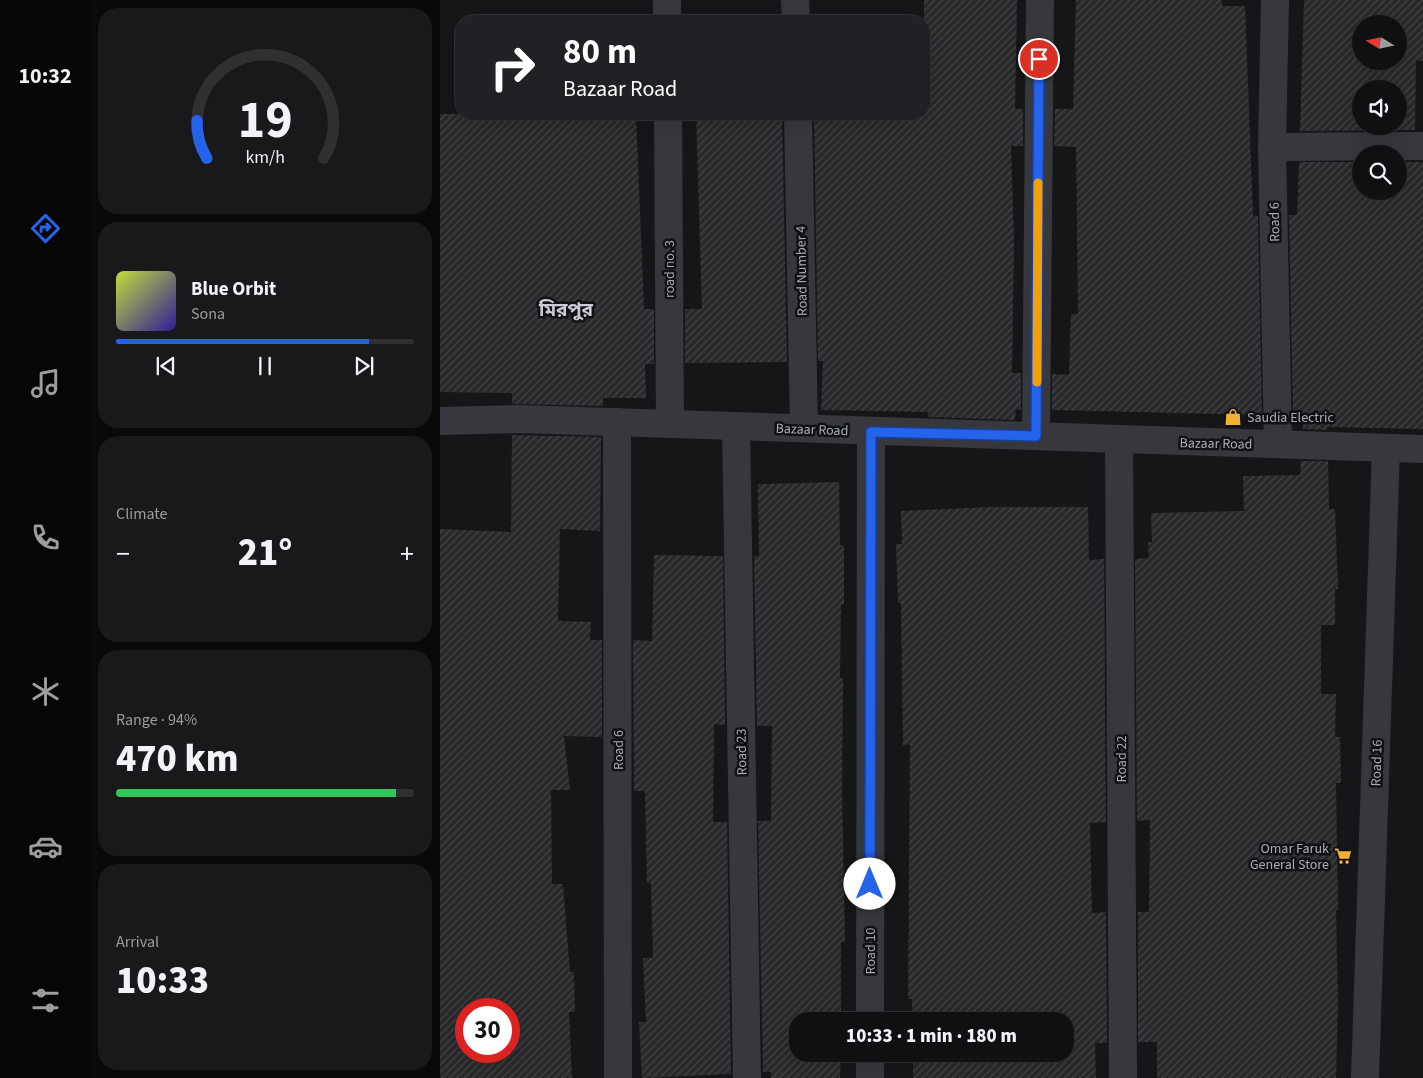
<!DOCTYPE html>
<html lang="en">
<head>
<meta charset="utf-8">
<style>
  body { margin:0; font-family:"Source Sans 3","Noto Sans Bengali",sans-serif; background:#19191b; color:#f1f3f6; height:100vh; display:flex; flex-direction:column; font-size:19px; white-space:nowrap }
  * { box-sizing:border-box; margin:0 }
  p { font-size:16px; color:#9c9d9f }
  .icon { flex:none; width:28px; height:28px; fill:none; stroke:currentColor; stroke-width:2; stroke-linecap:round; stroke-linejoin:round }
  .map { position:relative; flex:1; overflow:hidden }
  .side { display:flex; flex-direction:column; gap:8px; padding:8px; background:#09090a; width:350px }
  .side>* { flex:none }
  .hud { position:absolute; left:15px; top:15px; width:475px; height:105px; border-radius:20px; box-shadow:0 5px 20px #0002,0 0 0 1px #303032; background:#202124; color:#fff; overflow:hidden }
  .needle { width:32px; rotate:280deg }
  .tools { position:absolute; left:912px; top:15px; display:grid; gap:10px }
  .tools a { display:grid; place-items:center; width:55px; height:55px; border-radius:50%; background:#101012; box-shadow:0 5px 20px #0002,0 0 0 1px #303032; font-size:25px }
  .speed { position:absolute; left:15px; top:998px; display:flex; gap:10px; font-size:25px; font-weight:700; text-align:center }
  .speed>* { display:grid; place-content:center; width:65px; height:65px; border-radius:50%; background:#101012; box-shadow:0 5px 20px #0002,0 0 0 1px #303032; line-height:1 }
  .speed .limit { border:8px solid #d22; background:#fff; color:#111 }
  .pin { position:absolute; display:grid; place-items:center; width:42px; height:42px; color:#fff; margin:-21px; border:2px solid #fff; border-radius:50%; box-shadow:0 1px 5px #0007 }
  .me { position:absolute; width:55px; margin:-28px; rotate:0deg; stroke-linejoin:round; filter:drop-shadow(0 0 4px #0008) }
  .turn { display:flex; align-items:center; gap:18px; height:105px; padding:0 25px; font-size:22px }
  .turn .icon { width:65px; height:65px; stroke-width:2.5 }
  .turn b { display:block; font-size:35px; line-height:42px }
  .big { font-size:38px; font-weight:800; line-height:1.1 }
  .side .card { flex:1; display:flex; flex-direction:column; justify-content:center; gap:8px; min-width:0; padding:0 18px; border-radius:20px; background:#19191b }
  .side .dial { align-items:center; gap:0 }
  .dial svg { height:130px; overflow:visible; fill:none; stroke:#303032; stroke-width:7; stroke-linecap:round; text-anchor:middle }
  .dial text { fill:#f1f3f6; stroke:none }
  .song { display:flex; align-items:center; gap:15px }
  .cover { width:60px; height:60px; border-radius:8px; background:linear-gradient(135deg,hsl(70 70% 55%),hsl(250 70% 35%)) }
  .played { height:5px; border-radius:2px; background:linear-gradient(90deg,#2563eb 85%,#303032 85%) }
  .keys { display:flex; justify-content:space-around; direction:ltr }
  .heat { display:flex; justify-content:space-between; align-items:center; font-size:28px; direction:ltr }
  .charge { height:8px; border-radius:4px; background:linear-gradient(90deg,#34c759 94%,#303032 0) }
  .trip { position:absolute; left:349px; top:1012px; width:285px; height:50px; border-radius:20px; background:#101012; box-shadow:0 5px 20px #0002,0 0 0 1px #303032; font-weight:800; line-height:50px; text-align:center }
  main { display:flex; flex:1; min-height:0 }
  .tabs { display:flex; flex-direction:column; width:90px; justify-content:space-around; align-items:center; background:#060607; color:#9c9d9f }
  .tabs .icon { width:35px; height:35px }
  .tabs .current { color:#2563eb }
  .tabs b { font-size:22px; color:#f1f3f6 }
  .map>svg:first-child { display:block }
</style>
</head>
<body>
<main>
<nav class="tabs">
<b>10:32</b>
<svg class="icon current" aria-label="directions" viewBox="0 0 24 24"><path d="M12 3l9 9-9 9-9-9zM9 14v-3h6M13 9l2 2-2 2"/></svg>
<svg class="icon" aria-label="music" viewBox="0 0 24 24"><path d="M9 18V5l10-2v13"/><circle cx="6" cy="18" r="3"/><circle cx="16" cy="16" r="3"/></svg>
<svg class="icon" aria-label="phone" viewBox="0 0 24 24"><path d="M5 4h4l2 5-3 2q2 4 5 5l2-3 5 2v4C11 20 4 13 5 4z"/></svg>
<svg class="icon" aria-label="climate" viewBox="0 0 24 24"><path d="M12 3v18M4 7l16 10M4 17L20 7"/></svg>
<svg class="icon" aria-label="car" viewBox="0 0 24 24"><path d="M5 17H2v-5l4-1 3-4h7l3 4 3 1v5h-3M9 17h6M6 11h13"/><circle cx="7" cy="17" r="2"/><circle cx="17" cy="17" r="2"/></svg>
<svg class="icon" aria-label="filters" viewBox="0 0 24 24"><path d="M4 7h16M4 17h16"/><circle cx="9" cy="7" r="2"/><circle cx="15" cy="17" r="2"/></svg>
</nav>
<section class="side">
<div class="card dial"><svg viewBox="0 0 100 80">
<path d="M14 69A42 42 0 1 1 86 69"/>
<path d="M14 69A42 42 0 0 1 8 46" stroke="#2563eb"/>
<text x="50" y="56" font-size="32" font-weight="700">19</text>
<text x="50" y="72" font-size="11">km/h</text>
</svg></div>
<div class="card">
<div class="song"><i class="cover"></i><div><b>Blue Orbit</b><p>Sona</p></div></div>
<div class="played"></div>
<div class="keys"><svg class="icon" aria-label="previous" viewBox="0 0 24 24"><path d="M18 5L8 12l10 7zM5 5v14"/></svg><svg class="icon" aria-label="pause" viewBox="0 0 24 24"><path d="M8 5v14M16 5v14"/></svg><svg class="icon" aria-label="next" viewBox="0 0 24 24"><path d="M6 5l10 7-10 7zM19 5v14"/></svg></div>
</div>
<div class="card"><p>Climate</p>
<div class="heat"><a>−</a><b class="big">21°</b><a>+</a></div>
</div>
<div class="card"><p>Range · 94%</p><b class="big">470 km</b><div class="charge"></div></div>
<div class="card"><p>Arrival</p><b class="big">10:33</b></div>
</section>
<div class="map">
<svg width="983" height="1078" viewBox="0 0 983 1078">
  <defs>
    <pattern id="building-hatch" width="6" height="6" patternUnits="userSpaceOnUse" patternTransform="scale(1.25)"><rect width="6" height="6" fill="#29292c"/><path d="M-1 1l2-2M0 6l6-6M5 7l2-2" fill="none" stroke="#454548"/></pattern>
  </defs>
  <rect width="100%" height="100%" fill="#161618"/>
  <g fill="url(#building-hatch)" fill-rule="evenodd">
    <path d="M 484,0 L 577,0 L 575,109 L 583,109 L 583,146 L 571,146 L 574,244 L 572,373 L 581,373 L 581,410 L 576,409 L 575,420 L 488,417 L 488,412 L 381,410 L 383,361 L 378,361 L 374,114 L 484,114 Z"/>
    <path d="M 636,0 L 782,0 L 782,6 L 805,6 L 813,216 L 818,216 L 822,415 L 612,410 L 612,374 L 629,375 L 631,314 L 638,314 L 636,147 L 614,146 L 615,109 L 633,109 Z"/>
    <path d="M 864,0 L 983,0 L 983,61 L 976,61 L 975,130 L 860,131 ZM 921,24 L 959,24 L 959,61 L 921,61 ZM 921,89 L 959,89 L 959,126 L 921,126 Z"/>
    <path d="M 0,114 L 196,114 L 204,309 L 214,309 L 214,364 L 205,364 L 206,398 L 163,398 L 163,406 L 72,404 L 72,393 L 0,392 Z"/>
    <path d="M 256,114 L 342,114 L 347,362 L 245,363 L 245,309 L 262,309 Z"/>
    <path d="M 859,162 L 921,162 L 921,191 L 959,191 L 959,162 L 983,162 L 983,429 L 887,427 L 887,430 L 863,429 L 864,416 L 853,416 L 849,215 L 857,215 Z"/>
    <path d="M 72,435 L 161,437 L 160,531 L 120,529 L 118,621 L 151,622 L 150,640 L 162,640 L 162,737 L 124,736 L 130,790 L 111,790 L 112,884 L 123,884 L 130,972 L 134,972 L 135,1012 L 129,1012 L 132,1078 L 0,1078 L 0,529 L 71,532 ZM 26,1009 L 69,1009 L 69,1051 L 26,1051 Z"/>
    <path d="M 861,461 L 888,461 L 889,509 L 895,509 L 898,589 L 895,589 L 895,625 L 881,625 L 881,694 L 896,694 L 895,737 L 900,737 L 901,783 L 896,783 L 898,910 L 896,910 L 898,1002 L 896,1078 L 717,1078 L 717,1042 L 698,1042 L 698,912 L 709,912 L 710,820 L 697,821 L 695,559 L 709,558 L 708,542 L 712,542 L 711,513 L 804,511 L 803,476 L 860,475 Z"/>
    <path d="M 399,482 L 400,545 L 404,545 L 404,604 L 401,604 L 400,678 L 403,678 L 402,791 L 405,942 L 401,942 L 401,1021 L 358,1021 L 358,1054 L 401,1054 L 400,1078 L 331,1078 L 331,1072 L 323,1072 L 318,821 L 331,821 L 332,726 L 317,726 L 314,556 L 319,556 L 318,484 Z"/>
    <path d="M 552,507 L 648,507 L 649,560 L 664,559 L 666,822 L 650,823 L 652,913 L 666,912 L 667,1043 L 655,1043 L 656,1078 L 473,1078 L 473,1054 L 625,1054 L 625,1021 L 472,1021 L 472,999 L 468,999 L 470,744 L 463,745 L 461,603 L 458,603 L 456,544 L 462,544 L 461,511 Z"/>
    <path d="M 214,555 L 283,556 L 285,725 L 274,724 L 273,822 L 287,822 L 291,1074 L 202,1078 L 199,1022 L 206,1022 L 203,958 L 213,958 L 211,883 L 207,883 L 205,791 L 194,791 L 193,640 L 212,641 Z"/>
  </g>
  <g fill="none" stroke-linecap="round" stroke-linejoin="round">
    <g stroke="#37383d" stroke-width="28">
      <path d="M 227,0 L 227,21"/>
      <path d="M 355,0 L 356,21"/>
      <path d="M 835,0 L 832,147 L 838,444"/>
      <path d="M 228,114 L 230,424"/>
      <path d="M 358,114 L 364,428"/>
      <path d="M 832,147 L 983,146"/>
      <path d="M 0,421 L 80,419 L 983,449"/>
      <path d="M 177,422 L 178,1078"/>
      <path d="M 296,426 L 307,1078"/>
      <path d="M 596,436 L 600,0"/>
      <path d="M 679,440 L 683,1078"/>
      <path d="M 430,1021 L 431,432"/>
      <path d="M 430,1078 L 430,1054"/>
      <path d="M 925,1078 L 946,448"/>
    </g>
  </g>
  <g fill="none" stroke-linecap="round" stroke-linejoin="round">
    <g stroke="#184099" stroke-width="12">
      <path id="route" d="M 430,884 L 431,432 L 596,436 L 599,59"/>
    </g>
    <use href="#route" stroke="#2563eb" stroke-width="9"/>
    <path stroke="#f59e0b" stroke-width="9" d="M 597,382 L 598,183"/>
  </g>
  <defs>
    <g id="shop-bare" transform="scale(1.35)"><path d="M-5-2.5h2.3a2.7 3.5 0 0 1 5.4 0H5L5.5 6h-11ZM-1.5-2.5h3a1.5 2.3 0 0 0-3 0Z" fill="#f2b134" stroke="#111113" stroke-width="2.5" paint-order="stroke"/></g>
    <g id="supermarket-bare" transform="scale(1.35)"><path d="M-6-5.5h2.5l.6 2H6L4.5 2H-2.5L-4.4-4H-6ZM-1.5 3.2a1.3 1.3 0 1 0 .1 0ZM3 3.2a1.3 1.3 0 1 0 .1 0Z" fill="#f2b134" stroke="#111113" stroke-width="2.5" paint-order="stroke"/></g>
  </defs>
  <g fill-rule="evenodd">
    <use href="#shop-bare" x="793" y="417"/>
    <use href="#supermarket-bare" x="903" y="856"/>
  </g>
  <g text-anchor="middle" stroke-width="5" stroke-linejoin="round" paint-order="stroke">
    <g font-size="14" fill="#a8adb8" stroke="#111113">
      <text transform="translate(834 222) rotate(-91)" y="5">Road 6</text>
      <text transform="translate(229 269) rotate(-90)" y="5">road no. 3</text>
      <text transform="translate(361 271) rotate(-91)" y="5">Road Number 4</text>
      <text transform="translate(372 429) rotate(2)" y="5">Bazaar Road</text>
      <text transform="translate(776 443) rotate(1)" y="5">Bazaar Road</text>
      <text transform="translate(178 750) rotate(-90)" y="5">Road 6</text>
      <text transform="translate(301 752) rotate(-91)" y="5">Road 23</text>
      <text transform="translate(681 759) rotate(-90)" y="5">Road 22</text>
      <text transform="translate(936 763) rotate(-88)" y="5">Road 16</text>
      <text transform="translate(430 951) rotate(-90)" y="5">Road 10</text>
    </g>
    <g font-size="14" fill="#a8adb8" stroke="#111113" text-anchor="start">
      <text x="807" y="422">Saudia Electric</text>
      <text x="889" y="853" text-anchor="end">Omar Faruk<tspan x="889" dy="16">General Store</tspan></text>
    </g>
    <g font-size="19" font-weight="bold" fill="#c9ccd4" stroke="#111113">
      <text x="126" y="316">মিরপুর</text>
    </g>
  </g>
</svg>
<div class="tools">
<a><svg class="needle" viewBox="-14 -14 28 28"><path d="M0-13l5 13h-10z" fill="#e53935"/><path d="M0 13l5-13h-10z" fill="#9c9d9f"/></svg></a>
<a><svg class="icon" aria-label="sound" viewBox="0 0 24 24"><path d="M4 9h4l5-4v14l-5-4H4zM17 9q2 3 0 6"/></svg></a>
<a><svg class="icon" aria-label="search" viewBox="0 0 24 24"><circle cx="10" cy="10" r="6"/><path d="M15 15l6 6"/></svg></a>
</div>
<div class="speed"><div class="limit">30</div></div>
<div class="pin" style="left:599px;top:59px;background:#d93025"><svg class="icon" aria-label="arrive" viewBox="0 0 24 24"><path d="M6 21V4h12l-3 4 3 4H6"/></svg></div>
<svg class="me" style="left:430px;top:884px" viewBox="-20 -20 40 40"><circle r="19" fill="#fff"/><path d="M0-13L10 11 0 6-10 11z" fill="#2563eb"/></svg>
<div class="trip">10:33 · 1 min · 180 m</div>
<div class="hud">
<div class="turn"><svg class="icon" aria-label="right" viewBox="0 0 24 24"><path d="M7 20v-9h11M14 6l5 5-5 5"/></svg><div><b>80 m</b>Bazaar Road</div></div>
</div>
</div>
</main>
</body>
</html>
